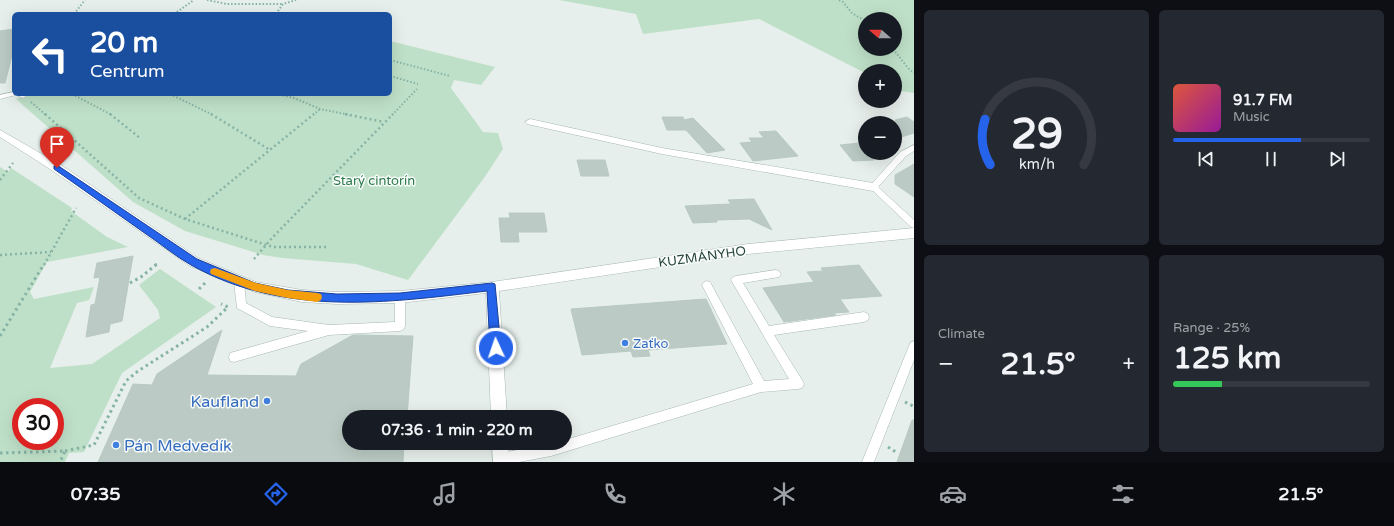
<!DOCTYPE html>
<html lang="en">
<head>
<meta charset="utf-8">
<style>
  body { margin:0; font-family:"Varela Round",sans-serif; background:#242831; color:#f1f3f6; height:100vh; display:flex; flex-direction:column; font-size:15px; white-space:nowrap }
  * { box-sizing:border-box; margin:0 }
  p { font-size:13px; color:#9ea1a6 }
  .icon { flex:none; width:22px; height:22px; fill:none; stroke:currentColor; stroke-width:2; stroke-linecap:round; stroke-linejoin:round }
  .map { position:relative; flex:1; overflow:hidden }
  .drawer { display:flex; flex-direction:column; gap:10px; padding:10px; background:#0d0f14; width:480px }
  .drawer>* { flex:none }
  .hud { position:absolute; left:12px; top:12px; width:380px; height:84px; border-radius:6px; box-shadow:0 4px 16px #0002; background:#1a4fa0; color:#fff; overflow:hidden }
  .needle { width:26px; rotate:290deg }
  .tools { position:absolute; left:858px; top:12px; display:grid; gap:8px }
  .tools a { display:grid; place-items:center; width:44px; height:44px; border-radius:50%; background:#171b24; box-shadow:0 4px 16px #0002; font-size:20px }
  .speed { position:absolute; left:12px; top:398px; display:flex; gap:8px; font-size:20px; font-weight:700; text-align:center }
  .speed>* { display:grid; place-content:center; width:52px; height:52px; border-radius:50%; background:#171b24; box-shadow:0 4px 16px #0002; line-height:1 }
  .speed .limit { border:6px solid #d22; background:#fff; color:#111 }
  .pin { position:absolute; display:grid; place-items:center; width:34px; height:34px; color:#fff; margin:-41px -17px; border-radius:50% 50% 50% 0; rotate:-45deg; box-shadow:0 0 4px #0007 }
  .pin .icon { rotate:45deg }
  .me { position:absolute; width:44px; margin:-22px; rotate:357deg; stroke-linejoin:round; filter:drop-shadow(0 0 3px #0008) }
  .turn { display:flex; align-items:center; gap:14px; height:84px; padding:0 12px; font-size:18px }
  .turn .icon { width:52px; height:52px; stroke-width:2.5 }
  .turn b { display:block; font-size:28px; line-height:34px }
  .big { font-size:30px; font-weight:700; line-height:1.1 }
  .drawer .card { flex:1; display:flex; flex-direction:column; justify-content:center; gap:6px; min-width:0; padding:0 14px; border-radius:6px; background:#242831 }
  .drawer .dial { align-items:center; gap:0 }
  .dial svg { height:104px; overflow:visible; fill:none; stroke:#363941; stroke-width:7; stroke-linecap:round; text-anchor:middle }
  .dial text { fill:#f1f3f6; stroke:none }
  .song { display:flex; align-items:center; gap:12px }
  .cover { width:48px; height:48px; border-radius:6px; background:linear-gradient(135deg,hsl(10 70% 55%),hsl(300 70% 35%)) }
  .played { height:4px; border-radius:2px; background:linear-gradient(90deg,#2563eb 65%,#363941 65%) }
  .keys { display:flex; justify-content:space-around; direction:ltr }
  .heat { display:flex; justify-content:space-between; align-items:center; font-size:22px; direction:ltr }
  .charge { height:6px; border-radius:3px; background:linear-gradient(90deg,#34c759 25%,#363941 0) }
  .drawer .tiles { flex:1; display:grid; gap:10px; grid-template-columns:repeat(2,1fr) }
  .trip { position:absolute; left:342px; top:410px; width:230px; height:40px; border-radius:20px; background:#171b24; box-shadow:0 4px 16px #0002; font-weight:700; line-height:40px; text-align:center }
  .tabs { display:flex; height:64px; justify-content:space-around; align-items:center; background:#090b0e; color:#9ea1a6 }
  .tabs .icon { width:28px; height:28px }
  .tabs .current { color:#2563eb }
  .tabs b { font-size:18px; color:#f1f3f6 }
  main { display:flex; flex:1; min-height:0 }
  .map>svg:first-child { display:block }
</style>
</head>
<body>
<main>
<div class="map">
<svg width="914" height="462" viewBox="0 0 914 462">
  <rect width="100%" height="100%" fill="#e6efeb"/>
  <g fill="#bfe0c8" fill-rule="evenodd">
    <path d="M 559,0 L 914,0 L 914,93 L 900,91 L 895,88 L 895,71 L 865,71 L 865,73 L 759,19 L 643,34 L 636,14 ZM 865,19 L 895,19 L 895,49 L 865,49 Z"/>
    <path d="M 390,41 L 495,67 L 481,85 L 454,80 L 451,88 L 483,132 L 498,133 L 503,149 L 484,178 L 408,280 L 356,264 L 282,258 L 263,255 L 185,231 L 133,202 L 16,99 L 26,94 L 390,94 Z"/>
    <path d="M 0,167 L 8,172 L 11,168 L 72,208 L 71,211 L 107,237 L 128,247 L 47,262 L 30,292 L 34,299 L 94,287 L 89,300 L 77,303 L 50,368 L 92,364 L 160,318 L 158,310 L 139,285 L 160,269 L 216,307 L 122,373 L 84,452 L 69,453 L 65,462 L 0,462 ZM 21,407 L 55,407 L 55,441 L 21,441 Z"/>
  </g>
  <g fill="#bbcac4" stroke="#b8c9c2">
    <path d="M 14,29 L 14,47 L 5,83 L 0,83 L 0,31 Z"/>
    <path d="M 662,117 L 683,117 L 684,120 L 693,118 L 725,150 L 707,153 L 686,130 L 667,130 Z"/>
    <path d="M 907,117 L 914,122 L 914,133 L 895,139 L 895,120 Z"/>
    <path d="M 776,131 L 798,156 L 753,161 L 740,143 L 752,142 L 749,138 L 764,138 L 759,132 Z"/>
    <path d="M 860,143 L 865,149 L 865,153 L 868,153 L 874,160 L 853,161 L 840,145 Z"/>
    <path d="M 577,160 L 605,160 L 609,176 L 581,176 Z"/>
    <path d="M 914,164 L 914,197 L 895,184 L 895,175 Z"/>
    <path d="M 754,199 L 772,230 L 749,219 L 717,220 L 717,222 L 693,223 L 685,206 L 731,204 L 728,200 Z"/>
    <path d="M 509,213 L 544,213 L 547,232 L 518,232 L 519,242 L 501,242 L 499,218 L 510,218 Z"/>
    <path d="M 133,256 L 122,321 L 110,324 L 109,332 L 86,337 L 91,305 L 95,304 L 100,277 L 94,278 L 97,263 Z"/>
    <path d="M 859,265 L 882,296 L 840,299 L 849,312 L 834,313 L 836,315 L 784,322 L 763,288 L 814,282 L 807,272 L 823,271 L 821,268 Z"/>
    <path d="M 706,299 L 727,344 L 648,350 L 650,356 L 633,357 L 631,351 L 582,355 L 571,309 Z"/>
    <path d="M 222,330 L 207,375 L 296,376 L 301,364 L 353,335 L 413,336 L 407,417 L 349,417 L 349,443 L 404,443 L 403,462 L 98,462 L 133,384 L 152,385 L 157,374 Z"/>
    <path d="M 912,420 L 914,420 L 914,462 L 897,462 Z"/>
  </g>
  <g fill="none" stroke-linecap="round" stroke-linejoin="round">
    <g stroke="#a8b8b2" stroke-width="1">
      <g id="lane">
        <path d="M 14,92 L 14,94 L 24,94 L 26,96 L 23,98 L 16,95 L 0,99 L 0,95 Z"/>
        <path d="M 914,145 L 914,151 L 906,156 L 878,187 L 914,220 L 914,228 L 911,227 L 869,187 L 900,152 Z"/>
        <path d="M 776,270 L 779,271 L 781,274 L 779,277 L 743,283 L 769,326 L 864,312 L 868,314 L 869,317 L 868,320 L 864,322 L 774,335 L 802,380 L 804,384 L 802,388 L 798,389 L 761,392 L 551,456 L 519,462 L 496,462 L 495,459 L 497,455 L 501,453 L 554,443 L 565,443 L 565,440 L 753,384 L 702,285 L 704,282 L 707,281 L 710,282 L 764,381 L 789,379 L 731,280 L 733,277 L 736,276 Z"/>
        <path d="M 239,278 L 242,279 L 244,282 L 246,303 L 272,317 L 329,325 L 395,322 L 395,297 L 396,294 L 400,293 L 404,294 L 405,297 L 405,326 L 404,329 L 400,331 L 329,335 L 234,362 L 230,361 L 229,357 L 230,353 L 308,331 L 270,326 L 237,308 L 234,282 L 236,279 Z"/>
        <path d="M 914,341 L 914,360 L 874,462 L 862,462 L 909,346 L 910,343 Z"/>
      </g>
    </g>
    <g stroke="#a8b8b2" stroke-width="1">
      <g id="street">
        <path d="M 530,119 L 662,148 L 873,183 L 877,184 L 879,187 L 877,190 L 873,191 L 662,154 L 527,124 L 525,122 Z"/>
        <path d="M 0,130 L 61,165 L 198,258 L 256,282 L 302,290 L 337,292 L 400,291 L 492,282 L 748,244 L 914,228 L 914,238 L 748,254 L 499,291 L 507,417 L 491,417 L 486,293 L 400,303 L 337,304 L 302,302 L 255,292 L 190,266 L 53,171 L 0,137 Z"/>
        <path d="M 492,443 L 508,443 L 509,462 L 493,462 Z"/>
      </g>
    </g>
    <g stroke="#86b3a5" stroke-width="2" stroke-dasharray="1.5 2" stroke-linecap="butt">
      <path d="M 207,0 L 227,4 L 283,4"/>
      <path d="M 839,0 L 843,2 L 852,13 L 865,21"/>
      <path d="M 74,14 L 85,0"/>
      <path d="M 174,14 L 194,0"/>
      <path d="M 272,14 L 276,13"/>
      <path d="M 276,14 L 283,4 L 296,0"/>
      <path d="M 893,49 L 908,68 L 914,73"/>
      <path d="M 390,60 L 450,76"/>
      <path d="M 390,76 L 418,84"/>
      <path d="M 72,94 L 112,115"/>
      <path d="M 170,94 L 213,115"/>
      <path d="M 276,94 L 294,98 L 320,109 L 350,115"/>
      <path d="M 31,102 L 46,115"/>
      <path d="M 313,115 L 320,109"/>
      <path d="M 392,115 L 417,89"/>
    </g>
    <g stroke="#86b3a5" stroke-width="2.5" stroke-dasharray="2 3" stroke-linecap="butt">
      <path d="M 45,114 L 139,198 L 185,219 L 273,247 L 326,247"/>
      <path d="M 110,114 L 140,138"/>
      <path d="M 211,114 L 270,150"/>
      <path d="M 345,114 L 384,122"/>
      <path d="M 0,180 L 13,163"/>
      <path d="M 185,219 L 314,114"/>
      <path d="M 0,255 L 51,252"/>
      <path d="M 254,259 L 272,238 L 393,114"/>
      <path d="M 44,265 L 76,208"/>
      <path d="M 155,265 L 157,264"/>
    </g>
    <g stroke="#86b3a5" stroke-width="3" stroke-dasharray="2.5 3.5" stroke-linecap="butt">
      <path d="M 130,283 L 141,277 L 157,264"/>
      <path d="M 199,289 L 207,281"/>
      <path d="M 0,336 L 44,264"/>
      <path d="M 905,402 L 913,406"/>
      <path d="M 888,447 L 896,452"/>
      <path d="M 65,451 L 94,445 L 126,381 L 138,371 L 207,327 L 228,307 L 221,304"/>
      <path d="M 0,453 L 65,451 L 60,462"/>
    </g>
    <use href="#lane" fill="#fff" fill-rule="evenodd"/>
    <use href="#street" fill="#fff" fill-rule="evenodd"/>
  </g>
  <path fill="#2563eb" stroke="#184099" d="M 57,165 L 197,259 L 255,283 L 288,290 L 337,294 L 400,293 L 492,283 L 495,284 L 501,348 L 499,351 L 496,352 L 492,351 L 490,348 L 487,291 C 387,303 284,317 191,265 C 175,256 161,244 146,234 C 115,212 85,191 54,169 L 54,166 Z"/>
  <path fill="#f59e0b" d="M 215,268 L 256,283 L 288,290 L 317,293 L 321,294 L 322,297 L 321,300 L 317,302 L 288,298 L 255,291 L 211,274 L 210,272 L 211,269 Z"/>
  <g fill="#3f7fe0" stroke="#f7fbf9" stroke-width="1.5">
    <circle cx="625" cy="343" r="4"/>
    <circle cx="267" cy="401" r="4"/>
    <circle cx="116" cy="445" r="4"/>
  </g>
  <g text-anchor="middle" stroke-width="3" stroke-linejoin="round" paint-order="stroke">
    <g font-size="13" fill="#2d7a4b" stroke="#f7fbf9">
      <text x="374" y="185">Starý cintorín</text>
    </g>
    <g font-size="13" fill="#24423a" stroke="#f7fbf9">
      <text transform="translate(702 256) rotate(-8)" y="5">KUZMÁNYHO</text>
    </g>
    <g font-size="13" fill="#366cbe" stroke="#f7fbf9" text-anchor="start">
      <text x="633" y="348">Zaťko</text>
    </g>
    <g font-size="16" fill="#366cbe" stroke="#f7fbf9" text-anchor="end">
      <text x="259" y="407">Kaufland</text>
      <text x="124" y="451" text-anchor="start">Pán Medvedík</text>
    </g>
  </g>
</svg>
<div class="tools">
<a><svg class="needle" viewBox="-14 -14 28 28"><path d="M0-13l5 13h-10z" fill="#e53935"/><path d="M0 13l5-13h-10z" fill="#9ea1a6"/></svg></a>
<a>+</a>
<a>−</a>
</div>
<div class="speed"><div class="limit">30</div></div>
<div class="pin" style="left:57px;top:168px;background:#d93025"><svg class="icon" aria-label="arrive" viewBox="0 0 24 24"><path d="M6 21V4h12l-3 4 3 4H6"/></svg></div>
<svg class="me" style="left:496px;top:348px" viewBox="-20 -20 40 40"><circle r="17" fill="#2563eb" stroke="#fff" stroke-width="3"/><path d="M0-11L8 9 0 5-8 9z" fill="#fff"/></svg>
<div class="trip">07:36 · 1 min · 220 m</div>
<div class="hud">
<div class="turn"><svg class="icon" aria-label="left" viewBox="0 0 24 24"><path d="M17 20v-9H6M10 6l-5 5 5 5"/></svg><div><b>20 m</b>Centrum</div></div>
</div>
</div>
<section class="drawer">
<div class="tiles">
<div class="card dial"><svg viewBox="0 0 100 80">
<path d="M14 69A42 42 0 1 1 86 69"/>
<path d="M14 69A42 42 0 0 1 10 34" stroke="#2563eb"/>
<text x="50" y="56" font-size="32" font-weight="700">29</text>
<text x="50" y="72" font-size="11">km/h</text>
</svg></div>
<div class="card">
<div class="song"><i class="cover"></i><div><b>91.7 FM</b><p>Music</p></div></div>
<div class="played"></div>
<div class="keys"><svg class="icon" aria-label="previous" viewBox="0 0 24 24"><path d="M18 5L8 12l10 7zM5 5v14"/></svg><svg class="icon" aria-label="pause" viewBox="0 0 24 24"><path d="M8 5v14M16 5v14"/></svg><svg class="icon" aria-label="next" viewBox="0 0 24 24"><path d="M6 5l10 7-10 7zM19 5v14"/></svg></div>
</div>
<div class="card"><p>Climate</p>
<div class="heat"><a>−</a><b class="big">21.5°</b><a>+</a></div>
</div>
<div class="card"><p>Range · 25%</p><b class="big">125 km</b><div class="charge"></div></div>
</div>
</section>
</main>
<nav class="tabs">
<b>07:35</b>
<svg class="icon current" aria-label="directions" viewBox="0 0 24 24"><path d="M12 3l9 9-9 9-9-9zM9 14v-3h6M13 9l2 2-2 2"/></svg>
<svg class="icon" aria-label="music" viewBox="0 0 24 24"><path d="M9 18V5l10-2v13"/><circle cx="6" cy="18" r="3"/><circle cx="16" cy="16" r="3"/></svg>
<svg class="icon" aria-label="phone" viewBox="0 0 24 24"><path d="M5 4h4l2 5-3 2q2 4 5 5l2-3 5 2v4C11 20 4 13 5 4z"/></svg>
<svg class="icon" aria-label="climate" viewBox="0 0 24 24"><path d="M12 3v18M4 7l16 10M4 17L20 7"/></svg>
<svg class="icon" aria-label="car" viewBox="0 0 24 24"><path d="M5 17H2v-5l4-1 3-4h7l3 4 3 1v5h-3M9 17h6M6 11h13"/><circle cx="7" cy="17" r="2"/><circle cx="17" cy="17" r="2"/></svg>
<svg class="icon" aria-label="filters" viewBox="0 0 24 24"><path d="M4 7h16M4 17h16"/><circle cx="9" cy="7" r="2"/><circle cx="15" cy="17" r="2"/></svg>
<b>21.5°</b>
</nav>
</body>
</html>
